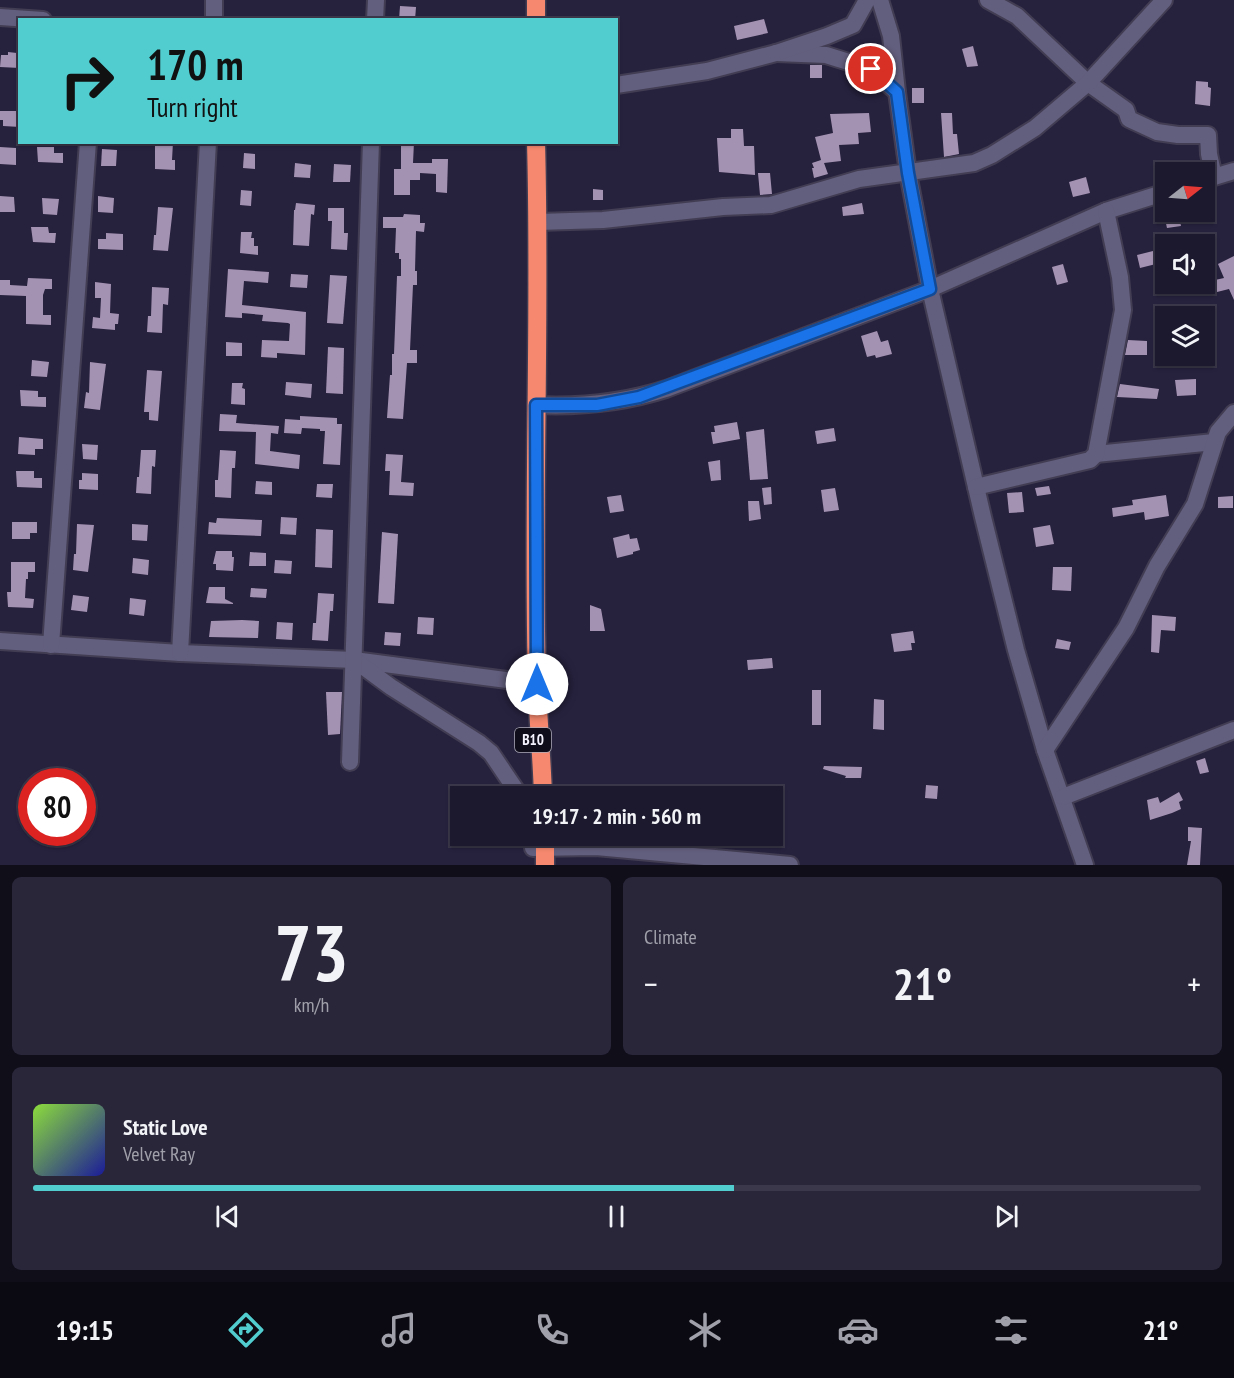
<!DOCTYPE html>
<html lang="en">
<head>
<meta charset="utf-8">
<style>
  body { margin:0; font-family:"PT Sans Narrow",sans-serif; background:#29263a; color:#f1f3f6; height:100vh; display:flex; flex-direction:column; font-size:22px; white-space:nowrap }
  * { box-sizing:border-box; margin:0 }
  p { font-size:20px; color:#a0a0aa }
  .icon { flex:none; width:33px; height:33px; fill:none; stroke:currentColor; stroke-width:2; stroke-linecap:round; stroke-linejoin:round }
  .map { position:relative; height:865px; overflow:hidden }
  .sheet { display:flex; flex-direction:column; gap:12px; padding:12px; background:#0f0e19; flex:1 }
  .sheet>* { flex:none }
  .guide { position:absolute; left:18px; top:18px; width:600px; height:126px; border-radius:0px; box-shadow:0 2px 4px #0004,0 0 0 2px #3a384a; background:#52cdcf; color:#111; overflow:hidden }
  .needle { width:39px; rotate:73deg }
  .fabs { position:absolute; left:1155px; top:162px; display:grid; gap:12px }
  .fabs a { display:grid; place-items:center; width:60px; height:60px; border-radius:0px; background:#1c192e; box-shadow:0 2px 4px #0004,0 0 0 2px #3a384a; font-size:30px }
  .speed { position:absolute; left:18px; top:768px; display:flex; gap:12px; font-size:30px; font-weight:700; text-align:center }
  .speed>* { display:grid; place-content:center; width:78px; height:78px; border-radius:50%; background:#1c192e; box-shadow:0 2px 4px #0004,0 0 0 2px #3a384a; line-height:1 }
  .speed .limit { border:9px solid #d22; background:#fff; color:#111 }
  .pin { position:absolute; display:grid; place-items:center; width:51px; height:51px; color:#fff; margin:-26px; border:3px solid #fff; border-radius:50%; box-shadow:0 2px 6px #0007 }
  .me { position:absolute; width:66px; margin:-33px; rotate:0deg; stroke-linejoin:round; filter:drop-shadow(0 0 4px #0008) }
  .turn { display:flex; align-items:center; gap:21px; height:126px; padding:0 30px; font-size:27px }
  .turn .icon { width:78px; height:78px; stroke-width:2.5 }
  .turn b { display:block; font-size:42px; line-height:51px }
  .big { font-size:45px; font-weight:700; line-height:1.1 }
  .sheet .widget { flex:1; display:flex; flex-direction:column; justify-content:center; gap:9px; min-width:0; padding:0 21px; border-radius:9px; background:#29263a }
  .sheet .dial { align-items:center; gap:0 }
  .dial b { font-size:78px; line-height:1 }
  .song { display:flex; align-items:center; gap:18px }
  .cover { width:72px; height:72px; border-radius:9px; background:linear-gradient(135deg,hsl(90 70% 55%),hsl(240 70% 35%)) }
  .played { height:6px; border-radius:3px; background:linear-gradient(90deg,#52cdcf 60%,#3a384a 60%) }
  .keys { display:flex; justify-content:space-around; direction:ltr }
  .heat { display:flex; justify-content:space-between; align-items:center; font-size:33px; direction:ltr }
  .sheet .tiles { flex:1; display:grid; gap:12px; grid-template-columns:1fr 1fr }
  .widget:last-child { grid-column:span 2 }
  .trip { position:absolute; left:450px; top:786px; width:333px; height:60px; border-radius:0px; background:#1c192e; box-shadow:0 2px 4px #0004,0 0 0 2px #3a384a; font-weight:700; line-height:60px; text-align:center }
  .tabs { display:flex; height:96px; justify-content:space-around; align-items:center; background:#0b0a12; color:#a0a0aa }
  .tabs .icon { width:42px; height:42px }
  .tabs .current { color:#52cdcf }
  .tabs b { font-size:27px; color:#f1f3f6 }
  .map>svg:first-child { display:block }
</style>
</head>
<body>
<div class="map">
<svg width="1234" height="865" viewBox="0 0 1234 865">
  <rect width="100%" height="100%" fill="#26213d"/>
  <g fill="#a492b2">
    <path d="M 400,6 L 416,7 L 415,20 L 399,20 Z"/>
    <path d="M 764,19 L 768,33 L 737,40 L 734,26 Z"/>
    <path d="M 973,46 L 978,66 L 967,67 L 962,49 Z"/>
    <path d="M 8,52 L 17,53 L 17,55 L 20,55 L 20,68 L 0,67 L 1,55 L 8,55 Z"/>
    <rect x="810" y="65" width="12" height="13"/>
    <path d="M 1196,81 L 1208,82 L 1208,87 L 1211,88 L 1210,106 L 1195,104 Z"/>
    <rect x="912" y="88" width="12" height="15"/>
    <path d="M 0,111 L 20,111 L 20,127 L 3,126 L 3,120 L 0,120 Z"/>
    <path d="M 869,113 L 871,132 L 858,133 L 859,144 L 839,145 L 841,161 L 824,163 L 828,174 L 814,178 L 812,168 L 814,168 L 812,163 L 821,160 L 815,137 L 833,133 L 830,114 Z"/>
    <path d="M 941,113 L 952,113 L 953,134 L 957,134 L 959,154 L 944,157 Z"/>
    <path d="M 731,129 L 743,129 L 744,146 L 754,146 L 755,175 L 719,172 L 717,138 L 731,138 Z"/>
    <path d="M 155,142 L 173,142 L 172,160 L 175,160 L 175,170 L 155,169 Z"/>
    <path d="M 401,142 L 414,142 L 413,163 L 432,163 L 432,159 L 448,159 L 447,193 L 436,192 L 436,174 L 420,173 L 420,180 L 410,180 L 410,195 L 394,195 L 394,169 L 401,169 Z"/>
    <path d="M 0,147 L 16,148 L 16,165 L 0,164 Z"/>
    <path d="M 37,147 L 54,147 L 54,153 L 63,153 L 63,163 L 38,162 Z"/>
    <path d="M 102,149 L 117,150 L 116,166 L 101,166 Z"/>
    <path d="M 244,153 L 255,154 L 255,169 L 243,168 Z"/>
    <path d="M 295,163 L 311,165 L 310,178 L 294,177 Z"/>
    <path d="M 334,164 L 351,165 L 350,182 L 333,182 Z"/>
    <path d="M 758,173 L 770,173 L 772,194 L 760,195 Z"/>
    <path d="M 1086,177 L 1090,193 L 1073,197 L 1069,182 Z"/>
    <path d="M 593,189 L 603,190 L 603,200 L 593,200 Z"/>
    <path d="M 241,190 L 252,191 L 251,206 L 240,205 Z"/>
    <path d="M 0,196 L 14,197 L 15,212 L 0,212 Z"/>
    <path d="M 98,196 L 114,198 L 113,213 L 98,212 Z"/>
    <path d="M 42,198 L 59,199 L 57,215 L 43,214 Z"/>
    <path d="M 296,203 L 315,205 L 314,215 L 311,214 L 309,246 L 293,245 L 294,210 L 295,210 Z"/>
    <path d="M 862,203 L 864,214 L 843,216 L 842,207 Z"/>
    <path d="M 158,207 L 173,208 L 168,251 L 153,250 L 154,235 L 156,235 Z"/>
    <path d="M 328,208 L 344,208 L 344,233 L 348,233 L 347,250 L 331,249 L 332,221 L 328,221 Z"/>
    <path d="M 404,214 L 420,215 L 420,223 L 425,223 L 424,232 L 416,231 L 415,271 L 417,271 L 417,285 L 413,285 L 410,350 L 417,350 L 417,363 L 407,363 L 403,419 L 387,418 L 390,375 L 392,375 L 392,354 L 394,354 L 397,276 L 401,276 L 401,259 L 399,259 L 399,253 L 395,253 L 396,228 L 383,228 L 383,217 L 403,217 Z"/>
    <path d="M 1179,216 L 1181,226 L 1167,228 L 1165,219 Z"/>
    <path d="M 31,227 L 48,227 L 49,233 L 56,233 L 55,243 L 33,242 Z"/>
    <path d="M 241,232 L 252,232 L 251,238 L 254,238 L 254,246 L 258,246 L 258,255 L 240,253 Z"/>
    <path d="M 106,233 L 123,234 L 123,250 L 98,249 L 98,239 L 106,239 Z"/>
    <path d="M 1153,251 L 1156,264 L 1140,268 L 1137,255 Z"/>
    <path d="M 1234,256 L 1234,300 L 1229,289 L 1217,292 L 1215,280 L 1224,278 L 1218,264 Z"/>
    <path d="M 1063,264 L 1068,282 L 1057,285 L 1052,267 Z"/>
    <path d="M 228,269 L 269,272 L 268,283 L 244,281 L 242,305 L 306,312 L 305,355 L 277,353 L 277,358 L 261,357 L 262,340 L 289,341 L 290,324 L 288,323 L 262,321 L 263,315 L 242,313 L 242,318 L 225,317 Z"/>
    <path d="M 291,274 L 308,275 L 307,288 L 290,287 Z"/>
    <path d="M 330,275 L 347,276 L 343,324 L 327,323 Z"/>
    <path d="M 28,278 L 52,279 L 52,289 L 45,289 L 43,295 L 43,315 L 51,315 L 51,325 L 26,324 L 26,296 L 0,295 L 0,280 L 10,280 L 10,285 L 27,286 Z"/>
    <path d="M 95,282 L 111,284 L 110,313 L 119,314 L 118,324 L 115,324 L 115,330 L 92,328 L 93,317 L 100,318 L 101,298 L 95,298 Z"/>
    <path d="M 152,287 L 169,288 L 168,305 L 163,304 L 162,333 L 147,332 L 148,316 L 151,316 Z"/>
    <path d="M 877,331 L 881,342 L 888,340 L 892,354 L 876,358 L 875,355 L 867,357 L 861,336 Z"/>
    <path d="M 1128,340 L 1147,341 L 1147,355 L 1125,355 Z"/>
    <path d="M 226,342 L 242,343 L 242,356 L 226,356 Z"/>
    <path d="M 328,347 L 344,348 L 343,394 L 326,393 Z"/>
    <path d="M 32,360 L 49,362 L 47,377 L 31,376 Z"/>
    <path d="M 90,362 L 106,364 L 100,410 L 84,408 L 86,392 L 89,393 Z"/>
    <path d="M 147,370 L 162,371 L 158,421 L 149,420 L 149,412 L 144,412 Z"/>
    <path d="M 1196,379 L 1196,395 L 1177,396 L 1175,380 Z"/>
    <path d="M 286,382 L 312,384 L 311,398 L 285,395 Z"/>
    <path d="M 232,383 L 243,383 L 242,388 L 245,389 L 245,405 L 231,404 Z"/>
    <path d="M 1120,384 L 1159,389 L 1157,399 L 1117,397 Z"/>
    <path d="M 20,390 L 38,391 L 38,397 L 46,397 L 46,407 L 21,406 Z"/>
    <path d="M 220,414 L 237,415 L 236,423 L 279,426 L 278,434 L 271,433 L 270,451 L 300,455 L 299,469 L 255,464 L 256,432 L 219,431 Z"/>
    <path d="M 300,416 L 337,418 L 337,424 L 342,424 L 340,465 L 323,464 L 325,431 L 320,431 L 320,429 L 302,428 L 301,434 L 284,433 L 285,419 L 300,420 Z"/>
    <path d="M 737,422 L 740,439 L 713,444 L 711,432 L 715,432 L 714,426 Z"/>
    <path d="M 834,428 L 836,441 L 817,444 L 815,431 Z"/>
    <path d="M 764,429 L 768,479 L 750,480 L 746,432 Z"/>
    <path d="M 19,437 L 43,439 L 43,449 L 35,449 L 35,455 L 18,454 Z"/>
    <path d="M 82,444 L 98,445 L 97,460 L 83,459 Z"/>
    <path d="M 141,450 L 156,450 L 155,467 L 152,466 L 151,494 L 136,493 L 137,477 L 139,477 Z"/>
    <path d="M 220,450 L 236,451 L 235,468 L 232,468 L 231,498 L 215,497 L 215,480 L 218,480 Z"/>
    <path d="M 386,454 L 403,455 L 401,482 L 414,483 L 413,496 L 389,495 L 390,471 L 385,471 Z"/>
    <path d="M 720,460 L 721,480 L 711,481 L 708,462 Z"/>
    <path d="M 16,471 L 34,471 L 34,478 L 42,478 L 42,488 L 17,487 Z"/>
    <path d="M 82,473 L 98,474 L 98,490 L 79,489 L 79,480 L 82,480 Z"/>
    <path d="M 256,481 L 272,482 L 272,495 L 255,494 Z"/>
    <path d="M 317,484 L 333,484 L 332,498 L 316,497 Z"/>
    <path d="M 1049,486 L 1051,494 L 1037,496 L 1035,488 Z"/>
    <path d="M 771,487 L 772,504 L 764,505 L 762,488 Z"/>
    <path d="M 835,488 L 839,510 L 824,512 L 821,490 Z"/>
    <path d="M 1022,492 L 1024,512 L 1009,513 L 1007,493 Z"/>
    <path d="M 621,495 L 624,511 L 610,513 L 607,497 Z"/>
    <path d="M 1166,495 L 1169,516 L 1145,520 L 1144,512 L 1113,517 L 1112,508 L 1133,505 L 1132,500 Z"/>
    <path d="M 1233,496 L 1233,508 L 1218,508 L 1218,497 Z"/>
    <path d="M 748,501 L 759,501 L 761,519 L 749,521 Z"/>
    <path d="M 281,517 L 297,518 L 296,535 L 280,534 Z"/>
    <path d="M 217,518 L 262,520 L 261,536 L 208,534 L 209,522 L 216,523 Z"/>
    <path d="M 12,522 L 37,522 L 37,533 L 30,533 L 30,539 L 12,539 Z"/>
    <path d="M 77,524 L 94,525 L 88,572 L 73,570 L 74,554 L 76,554 Z"/>
    <path d="M 132,524 L 148,525 L 147,541 L 132,540 Z"/>
    <path d="M 1050,525 L 1054,544 L 1036,547 L 1033,528 Z"/>
    <path d="M 316,529 L 333,530 L 332,568 L 315,567 Z"/>
    <path d="M 382,532 L 398,534 L 394,604 L 378,603 Z"/>
    <path d="M 629,534 L 630,539 L 637,538 L 640,550 L 633,552 L 633,554 L 617,558 L 613,538 Z"/>
    <path d="M 216,551 L 232,551 L 232,557 L 234,557 L 233,571 L 216,570 L 216,564 L 213,564 Z"/>
    <path d="M 250,552 L 266,553 L 266,566 L 249,566 Z"/>
    <path d="M 133,558 L 149,560 L 148,575 L 132,573 Z"/>
    <path d="M 275,560 L 292,561 L 291,574 L 274,573 Z"/>
    <path d="M 11,562 L 35,562 L 35,572 L 28,572 L 28,579 L 26,579 L 25,598 L 34,599 L 33,608 L 8,607 L 7,592 L 11,592 Z"/>
    <path d="M 1053,567 L 1072,567 L 1071,591 L 1052,590 Z"/>
    <path d="M 209,587 L 225,587 L 225,599 L 233,603 L 233,604 L 206,603 Z"/>
    <path d="M 251,588 L 267,589 L 266,598 L 250,597 Z"/>
    <path d="M 318,593 L 334,594 L 333,611 L 330,611 L 328,641 L 312,640 L 313,623 L 316,623 Z"/>
    <path d="M 73,595 L 89,597 L 87,612 L 71,610 Z"/>
    <path d="M 130,598 L 146,600 L 144,616 L 129,614 Z"/>
    <path d="M 590,605 L 601,609 L 605,631 L 590,631 Z"/>
    <path d="M 1152,615 L 1176,617 L 1175,631 L 1161,630 L 1159,653 L 1151,652 Z"/>
    <path d="M 418,617 L 434,618 L 433,635 L 417,634 Z"/>
    <path d="M 242,620 L 259,621 L 258,638 L 209,637 L 211,621 Z"/>
    <path d="M 277,622 L 293,623 L 292,640 L 276,639 Z"/>
    <path d="M 913,631 L 915,643 L 911,643 L 912,650 L 894,652 L 891,634 Z"/>
    <path d="M 385,632 L 401,633 L 400,646 L 384,645 Z"/>
    <path d="M 1057,639 L 1071,642 L 1069,650 L 1055,648 Z"/>
    <path d="M 772,658 L 773,668 L 748,670 L 747,660 Z"/>
    <rect x="812" y="690" width="9" height="35"/>
    <path d="M 326,692 L 342,692 L 340,734 L 328,735 Z"/>
    <path d="M 874,699 L 884,700 L 884,730 L 873,729 Z"/>
    <path d="M 1205,758 L 1209,772 L 1200,774 L 1196,761 Z"/>
    <path d="M 824,766 L 862,767 L 861,778 L 845,778 L 846,776 L 823,769 Z"/>
    <path d="M 926,785 L 938,786 L 937,799 L 925,798 Z"/>
    <path d="M 1179,792 L 1183,800 L 1179,802 L 1181,809 L 1172,813 L 1150,820 L 1147,800 L 1158,797 L 1160,803 Z"/>
    <path d="M 1188,827 L 1202,828 L 1200,865 L 1187,865 L 1191,841 L 1188,841 Z"/>
  </g>
  <g fill="none" stroke-linecap="round" stroke-linejoin="round">
    <g stroke="#423d53" stroke-width="20">
      <g id="minor">
        <path d="M 214,0 L 214,20"/>
        <path d="M 880,0 L 891,36 L 897,92"/>
        <path d="M 988,0 L 1017,16 L 1088,83 L 1126,110 L 1129,119 L 1157,132 L 1178,135 L 1208,135 L 1209,154 L 1214,177"/>
        <path d="M 0,17 L 43,20"/>
        <path d="M 375,20 L 376,0"/>
        <path d="M 776,53 L 826,55 L 871,69 L 897,92 L 908,173 L 930,289 L 983,517 L 1016,650 L 1045,750 L 1085,865"/>
        <path d="M 616,85 L 707,71 L 776,53 L 827,36 L 853,25 L 867,0"/>
        <path d="M 1204,180 L 1234,171"/>
        <path d="M 538,222 L 603,220 L 723,207 L 771,205 L 859,179 L 974,163 L 992,155 L 1035,128 L 1088,83 L 1164,0"/>
        <path d="M 536,405 C 582,407 623,403 666,389 L 930,289 L 1106,211 L 1166,192"/>
        <path d="M 1096,454 L 1214,442"/>
        <path d="M 976,487 L 1090,460 L 1096,454 L 1123,310 L 1120,277 L 1106,211"/>
        <path d="M 0,641 L 180,653 L 354,660 L 537,684"/>
        <path d="M 51,645 L 88,142"/>
        <path d="M 180,653 L 208,142"/>
        <path d="M 357,662 L 391,687 L 479,743 L 491,753 L 520,796"/>
        <path d="M 1045,750 L 1126,628 L 1157,566 L 1195,504 L 1218,432 L 1234,413"/>
        <path d="M 350,762 L 371,142"/>
        <path d="M 1063,797 L 1234,730"/>
        <path d="M 533,848 L 596,847 L 790,865"/>
      </g>
    </g>
    <g stroke="#423d53" stroke-width="21">
      <g id="highway">
        <path d="M 536,20 L 536,0"/>
        <path d="M 536,142 C 541,323 532,503 537,683 C 538,721 542,759 543,796"/>
        <path d="M 545,836 L 545,865"/>
      </g>
    </g>
    <use href="#minor" stroke="#625e7d" stroke-width="16"/>
    <use href="#highway" stroke="#f5886e" stroke-width="18"/>
  </g>
  <g fill="none" stroke-linecap="round" stroke-linejoin="round">
    <g stroke="#114b97" stroke-width="15">
      <path id="route" d="M 537,684 L 536,405 L 597,405 L 639,397 L 930,289 L 908,173 L 897,92 L 871,69"/>
    </g>
    <use href="#route" stroke="#1a73e8" stroke-width="10"/>
  </g>
  <g text-anchor="middle" stroke-width="6" stroke-linejoin="round" paint-order="stroke">
    <rect fill="#0f0d19" stroke="#afadb9" stroke-width="1.5" x="515" y="728" width="36" height="24" rx="4.5"/>
    <g font-size="15" font-weight="bold" fill="#f3f2fd">
      <text x="533" y="745">B10</text>
    </g>
  </g>
</svg>
<div class="fabs">
<a><svg class="needle" viewBox="-14 -14 28 28"><path d="M0-13l5 13h-10z" fill="#e53935"/><path d="M0 13l5-13h-10z" fill="#a0a0aa"/></svg></a>
<a><svg class="icon" aria-label="sound" viewBox="0 0 24 24"><path d="M4 9h4l5-4v14l-5-4H4zM17 9q2 3 0 6"/></svg></a>
<a><svg class="icon" aria-label="layers" viewBox="0 0 24 24"><path d="M12 4l9 5-9 5-9-5zM3 14l9 5 9-5"/></svg></a>
</div>
<div class="speed"><div class="limit">80</div></div>
<div class="pin" style="left:871px;top:69px;background:#d93025"><svg class="icon" aria-label="arrive" viewBox="0 0 24 24"><path d="M6 21V4h12l-3 4 3 4H6"/></svg></div>
<svg class="me" style="left:537px;top:684px" viewBox="-20 -20 40 40"><circle r="19" fill="#fff"/><path d="M0-13L10 11 0 6-10 11z" fill="#1a73e8"/></svg>
<div class="trip">19:17 · 2 min · 560 m</div>
<div class="guide">
<div class="turn"><svg class="icon" aria-label="right" viewBox="0 0 24 24"><path d="M7 20v-9h11M14 6l5 5-5 5"/></svg><div><b>170 m</b>Turn right</div></div>
</div>
</div>
<section class="sheet">
<div class="tiles">
<div class="widget dial"><b>73</b><p>km/h</p></div>
<div class="widget"><p>Climate</p>
<div class="heat"><a>−</a><b class="big">21°</b><a>+</a></div>
</div>
<div class="widget">
<div class="song"><i class="cover"></i><div><b>Static Love</b><p>Velvet Ray</p></div></div>
<div class="played"></div>
<div class="keys"><svg class="icon" aria-label="previous" viewBox="0 0 24 24"><path d="M18 5L8 12l10 7zM5 5v14"/></svg><svg class="icon" aria-label="pause" viewBox="0 0 24 24"><path d="M8 5v14M16 5v14"/></svg><svg class="icon" aria-label="next" viewBox="0 0 24 24"><path d="M6 5l10 7-10 7zM19 5v14"/></svg></div>
</div>
</div>
</section>
<nav class="tabs">
<b>19:15</b>
<svg class="icon current" aria-label="directions" viewBox="0 0 24 24"><path d="M12 3l9 9-9 9-9-9zM9 14v-3h6M13 9l2 2-2 2"/></svg>
<svg class="icon" aria-label="music" viewBox="0 0 24 24"><path d="M9 18V5l10-2v13"/><circle cx="6" cy="18" r="3"/><circle cx="16" cy="16" r="3"/></svg>
<svg class="icon" aria-label="phone" viewBox="0 0 24 24"><path d="M5 4h4l2 5-3 2q2 4 5 5l2-3 5 2v4C11 20 4 13 5 4z"/></svg>
<svg class="icon" aria-label="climate" viewBox="0 0 24 24"><path d="M12 3v18M4 7l16 10M4 17L20 7"/></svg>
<svg class="icon" aria-label="car" viewBox="0 0 24 24"><path d="M5 17H2v-5l4-1 3-4h7l3 4 3 1v5h-3M9 17h6M6 11h13"/><circle cx="7" cy="17" r="2"/><circle cx="17" cy="17" r="2"/></svg>
<svg class="icon" aria-label="filters" viewBox="0 0 24 24"><path d="M4 7h16M4 17h16"/><circle cx="9" cy="7" r="2"/><circle cx="15" cy="17" r="2"/></svg>
<b>21°</b>
</nav>
</body>
</html>
